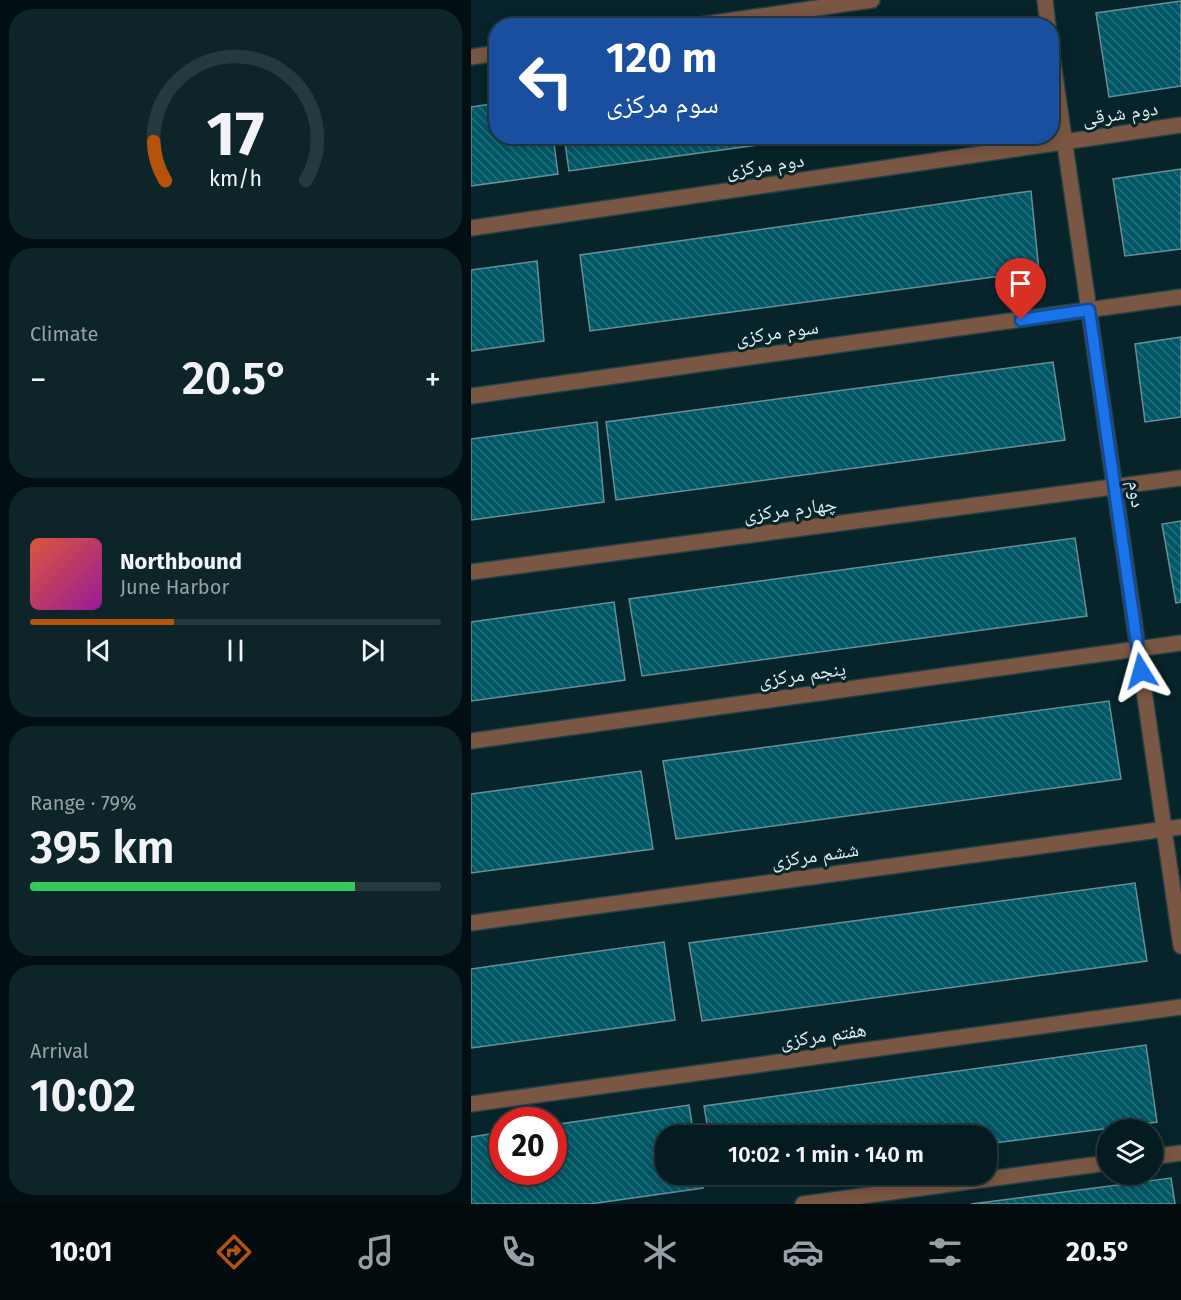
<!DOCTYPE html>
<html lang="en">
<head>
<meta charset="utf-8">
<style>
  body { margin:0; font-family:"Fira Sans","Noto Naskh Arabic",sans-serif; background:#0d2429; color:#f1f3f6; height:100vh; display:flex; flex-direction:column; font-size:22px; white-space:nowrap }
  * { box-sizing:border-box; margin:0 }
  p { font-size:20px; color:#97a1a5 }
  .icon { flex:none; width:33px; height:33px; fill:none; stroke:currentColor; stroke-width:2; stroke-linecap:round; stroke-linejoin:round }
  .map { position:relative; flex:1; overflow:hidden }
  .side { display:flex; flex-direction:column; gap:9px; padding:9px; background:#020f12; width:471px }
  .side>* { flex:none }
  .banner { position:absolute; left:18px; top:18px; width:570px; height:126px; border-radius:24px; box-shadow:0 3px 15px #0003,0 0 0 2px #25393e; background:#1a4fa0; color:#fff; overflow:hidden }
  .buttons { position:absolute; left:626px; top:1119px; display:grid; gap:12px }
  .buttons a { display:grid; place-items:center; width:66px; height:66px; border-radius:50%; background:#041b20; box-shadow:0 3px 15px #0003,0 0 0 2px #25393e; font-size:30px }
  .speed { position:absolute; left:18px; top:1107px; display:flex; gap:12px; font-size:30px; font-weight:700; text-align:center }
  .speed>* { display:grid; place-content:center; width:78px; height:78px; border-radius:50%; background:#041b20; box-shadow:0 3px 15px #0003,0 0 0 2px #25393e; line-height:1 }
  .speed .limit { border:9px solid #d22; background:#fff; color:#111 }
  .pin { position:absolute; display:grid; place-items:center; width:51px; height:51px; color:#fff; margin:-62px -26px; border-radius:50% 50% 50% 0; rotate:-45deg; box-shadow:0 0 6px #0007 }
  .pin .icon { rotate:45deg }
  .me { position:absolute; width:66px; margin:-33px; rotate:352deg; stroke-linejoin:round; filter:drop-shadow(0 0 4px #0008) }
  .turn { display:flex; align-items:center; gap:21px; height:126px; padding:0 18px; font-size:27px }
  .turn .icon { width:78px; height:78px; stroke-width:2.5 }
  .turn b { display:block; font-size:42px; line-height:51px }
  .big { font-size:45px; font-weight:600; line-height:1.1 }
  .side .widget { flex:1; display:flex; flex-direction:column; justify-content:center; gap:9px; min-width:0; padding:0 21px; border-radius:24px; background:#0d2429 }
  .side .dial { align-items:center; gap:0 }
  .dial svg { height:156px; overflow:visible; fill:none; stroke:#25393e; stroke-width:7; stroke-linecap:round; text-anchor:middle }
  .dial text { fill:#f1f3f6; stroke:none }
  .song { display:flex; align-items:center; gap:18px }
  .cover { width:72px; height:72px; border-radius:9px; background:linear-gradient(135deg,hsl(10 70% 55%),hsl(300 70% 35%)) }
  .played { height:6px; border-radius:3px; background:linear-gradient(90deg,#b45309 35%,#25393e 35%) }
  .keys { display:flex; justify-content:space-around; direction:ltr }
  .heat { display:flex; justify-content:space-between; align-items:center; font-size:33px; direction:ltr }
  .charge { height:9px; border-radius:4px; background:linear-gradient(90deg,#34c759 79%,#25393e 0) }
  .trip { position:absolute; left:184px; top:1125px; width:342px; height:60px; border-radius:24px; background:#041b20; box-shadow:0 3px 15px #0003,0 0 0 2px #25393e; font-weight:600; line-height:60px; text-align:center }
  .menu { display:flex; height:96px; justify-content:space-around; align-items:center; background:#020b0d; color:#97a1a5 }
  .menu .icon { width:42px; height:42px }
  .menu .active { color:#b45309 }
  .menu b { font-size:27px; color:#f1f3f6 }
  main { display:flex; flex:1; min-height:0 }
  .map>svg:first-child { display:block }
</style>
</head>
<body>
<main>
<section class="side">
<div class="widget dial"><svg viewBox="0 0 100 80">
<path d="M14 69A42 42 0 1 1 86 69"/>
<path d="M14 69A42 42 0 0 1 8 49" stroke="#b45309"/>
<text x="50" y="56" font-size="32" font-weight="700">17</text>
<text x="50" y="72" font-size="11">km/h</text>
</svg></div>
<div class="widget"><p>Climate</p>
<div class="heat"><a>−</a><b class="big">20.5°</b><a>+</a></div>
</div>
<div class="widget">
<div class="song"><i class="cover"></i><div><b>Northbound</b><p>June Harbor</p></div></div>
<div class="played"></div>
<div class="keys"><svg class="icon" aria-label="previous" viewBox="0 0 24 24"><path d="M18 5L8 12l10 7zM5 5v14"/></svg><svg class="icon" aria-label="pause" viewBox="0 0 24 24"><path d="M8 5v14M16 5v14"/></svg><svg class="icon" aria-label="next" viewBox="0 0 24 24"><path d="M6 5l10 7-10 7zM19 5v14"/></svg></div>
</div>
<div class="widget"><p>Range · 79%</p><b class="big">395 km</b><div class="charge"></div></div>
<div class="widget"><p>Arrival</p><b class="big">10:02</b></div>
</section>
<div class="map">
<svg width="710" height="1204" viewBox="0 0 710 1204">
  <defs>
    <pattern id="building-back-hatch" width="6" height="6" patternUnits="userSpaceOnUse" patternTransform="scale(1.5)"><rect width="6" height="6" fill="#005866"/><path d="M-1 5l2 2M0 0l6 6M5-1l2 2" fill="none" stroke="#25707c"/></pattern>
  </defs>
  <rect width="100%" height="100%" fill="#06242a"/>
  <g fill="url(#building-back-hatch)" stroke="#678f98" stroke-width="1.5">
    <path d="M 710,1 L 710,86 L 638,97 L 625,13 Z"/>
    <path d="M 26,103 L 26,136 L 82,136 L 87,174 L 0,186 L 0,107 Z"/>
    <path d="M 93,136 L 352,136 L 98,171 Z"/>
    <path d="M 710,169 L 710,249 L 654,256 L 642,179 Z"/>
    <path d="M 560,191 L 568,271 L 119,331 L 109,255 Z"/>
    <path d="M 66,261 L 73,341 L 0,351 L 0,270 Z"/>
    <path d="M 710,337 L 710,417 L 674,422 L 664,344 Z"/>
    <path d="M 582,362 L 594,440 L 145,500 L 135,422 Z"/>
    <path d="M 126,422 L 133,502 L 0,520 L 0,439 Z"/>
    <path d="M 710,521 L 710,602 L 705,603 L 691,524 Z"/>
    <path d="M 604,538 L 616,616 L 171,676 L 158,599 Z"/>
    <path d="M 143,602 L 154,680 L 0,701 L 0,622 Z"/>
    <path d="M 638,701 L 650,779 L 205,839 L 192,761 Z"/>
    <path d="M 170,771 L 182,849 L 0,873 L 0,794 Z"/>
    <path d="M 664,883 L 676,961 L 231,1021 L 218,943 Z"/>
    <path d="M 193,942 L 204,1020 L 0,1048 L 0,969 Z"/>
    <path d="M 675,1045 L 686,1122 L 516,1144 L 516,1136 L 238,1136 L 233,1106 Z"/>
    <path d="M 218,1105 L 223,1136 L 195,1136 L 195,1174 L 229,1174 L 232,1188 L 119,1204 L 0,1204 L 0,1137 L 32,1132 L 32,1172 L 82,1172 L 82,1125 Z"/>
    <path d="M 245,1174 L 278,1174 L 246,1179 Z"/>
    <path d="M 700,1178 L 704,1204 L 500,1204 Z"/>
  </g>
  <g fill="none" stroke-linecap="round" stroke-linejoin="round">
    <g stroke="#244046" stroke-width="18">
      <g id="minor">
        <path d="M 574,0 L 577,26"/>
        <path d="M 222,26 L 401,0"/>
        <path d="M 580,48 L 710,946"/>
        <path d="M 0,57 L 26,53"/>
        <path d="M 0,228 L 710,125"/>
        <path d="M 0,396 L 710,297"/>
        <path d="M 0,572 L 710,478"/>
        <path d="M 0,741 L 710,643"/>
        <path d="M 0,923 L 710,827"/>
        <path d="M 0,1104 L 710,1007"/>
        <path d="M 681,1157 L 710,1153"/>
        <path d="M 332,1204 L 636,1163"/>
      </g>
    </g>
    <use href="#minor" stroke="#7a5742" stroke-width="15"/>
  </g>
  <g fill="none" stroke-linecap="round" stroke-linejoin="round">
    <g stroke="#114b97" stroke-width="15">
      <path id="route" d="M 550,320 L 618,310 L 670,671"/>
    </g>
    <use href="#route" stroke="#1a73e8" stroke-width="10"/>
  </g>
  <g text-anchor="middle" stroke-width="6" stroke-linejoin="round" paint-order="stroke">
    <g font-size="20" fill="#daeff3" stroke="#06242a">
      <text transform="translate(649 113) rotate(-8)" y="7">دوم شرقی</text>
      <text transform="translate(294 165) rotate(-8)" y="7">دوم مرکزی</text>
      <text transform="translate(306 332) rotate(-8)" y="7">سوم مرکزی</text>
      <text transform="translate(666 494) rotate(82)" y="7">دوم</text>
      <text transform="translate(319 509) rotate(-7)" y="7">چهارم مرکزی</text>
      <text transform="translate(331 674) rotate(-8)" y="7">پنجم مرکزی</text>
      <text transform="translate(344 855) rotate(-8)" y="7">ششم مرکزی</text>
      <text transform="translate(352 1035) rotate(-8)" y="7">هفتم مرکزی</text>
    </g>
  </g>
</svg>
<div class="buttons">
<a><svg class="icon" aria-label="layers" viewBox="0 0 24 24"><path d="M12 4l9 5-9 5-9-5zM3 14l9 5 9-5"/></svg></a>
</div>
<div class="speed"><div class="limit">20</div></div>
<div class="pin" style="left:550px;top:320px;background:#d93025"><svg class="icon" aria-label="arrive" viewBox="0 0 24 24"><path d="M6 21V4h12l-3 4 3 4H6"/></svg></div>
<svg class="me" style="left:670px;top:671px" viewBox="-20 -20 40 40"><path d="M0-17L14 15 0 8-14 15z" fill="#1a73e8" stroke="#fff" stroke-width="4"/></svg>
<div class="trip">10:02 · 1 min · 140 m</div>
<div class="banner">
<div class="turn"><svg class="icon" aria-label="left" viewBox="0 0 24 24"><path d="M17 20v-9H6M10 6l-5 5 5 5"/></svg><div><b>120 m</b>سوم مرکزی</div></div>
</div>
</div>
</main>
<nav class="menu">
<b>10:01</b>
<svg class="icon active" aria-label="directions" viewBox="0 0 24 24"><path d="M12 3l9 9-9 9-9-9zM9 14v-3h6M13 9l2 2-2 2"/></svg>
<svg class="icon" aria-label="music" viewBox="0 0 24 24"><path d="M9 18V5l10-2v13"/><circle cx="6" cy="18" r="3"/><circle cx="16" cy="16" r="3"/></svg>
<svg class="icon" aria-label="phone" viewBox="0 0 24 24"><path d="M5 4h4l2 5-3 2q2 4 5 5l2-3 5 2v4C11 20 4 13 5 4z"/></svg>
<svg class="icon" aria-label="climate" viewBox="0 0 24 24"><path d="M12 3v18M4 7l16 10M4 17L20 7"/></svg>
<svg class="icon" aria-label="car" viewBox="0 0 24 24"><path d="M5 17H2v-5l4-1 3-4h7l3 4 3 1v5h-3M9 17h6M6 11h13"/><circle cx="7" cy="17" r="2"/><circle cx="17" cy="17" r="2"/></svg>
<svg class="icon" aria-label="filters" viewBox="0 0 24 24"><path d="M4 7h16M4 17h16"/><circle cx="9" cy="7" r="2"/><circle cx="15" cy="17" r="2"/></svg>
<b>20.5°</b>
</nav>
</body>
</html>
